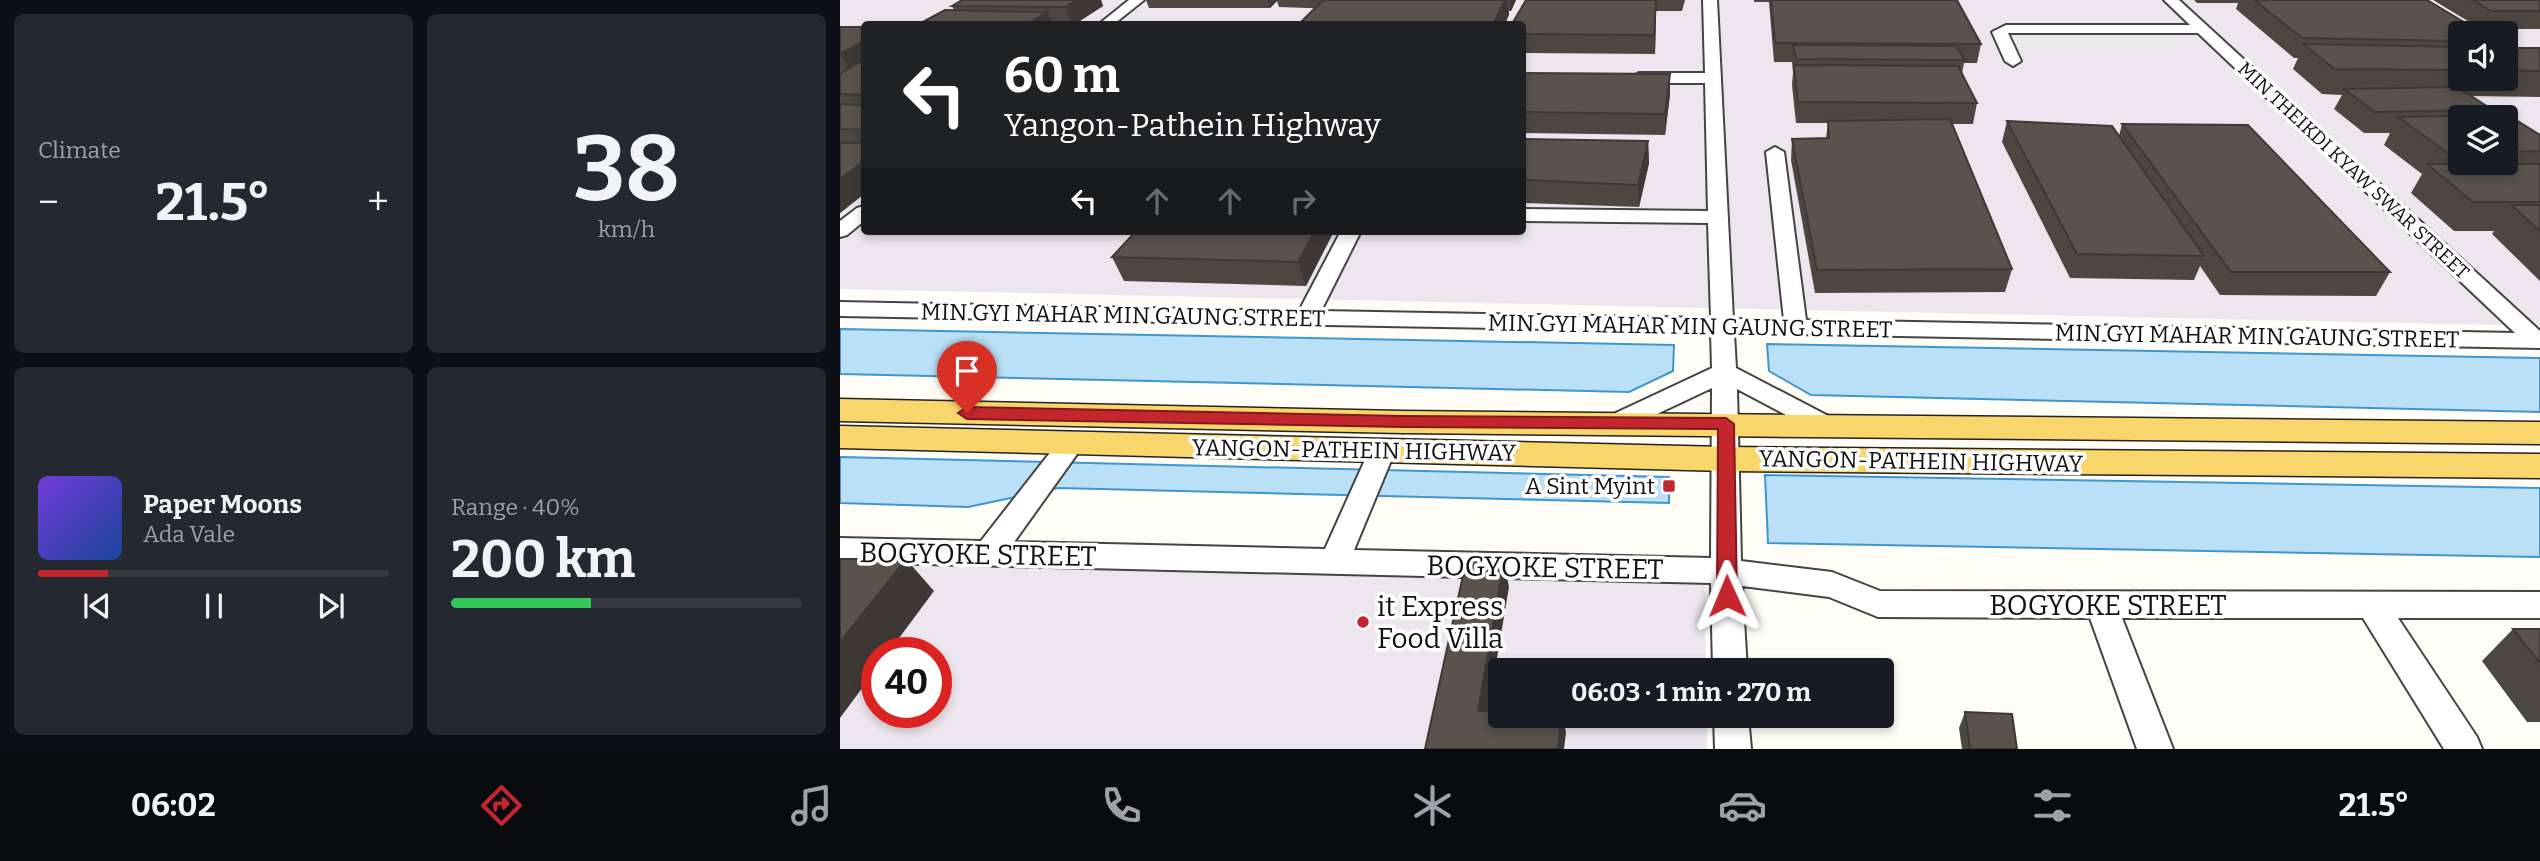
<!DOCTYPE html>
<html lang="en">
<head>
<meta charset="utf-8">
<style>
  body { margin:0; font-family:Bitter,serif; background:#242831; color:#f1f3f6; height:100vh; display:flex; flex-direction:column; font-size:26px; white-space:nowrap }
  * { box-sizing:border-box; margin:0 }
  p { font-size:23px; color:#9ea1a6 }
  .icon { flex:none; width:38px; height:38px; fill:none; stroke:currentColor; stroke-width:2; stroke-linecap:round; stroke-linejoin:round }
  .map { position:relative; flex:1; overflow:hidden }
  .side { display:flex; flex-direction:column; gap:14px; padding:14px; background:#0d0f14; width:840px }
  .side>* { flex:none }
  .banner { position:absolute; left:21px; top:21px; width:665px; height:214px; border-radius:7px; box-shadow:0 4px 10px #0003; background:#202124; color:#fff; overflow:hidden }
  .controls { position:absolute; left:1608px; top:21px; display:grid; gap:14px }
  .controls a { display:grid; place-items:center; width:70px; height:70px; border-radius:7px; background:#171b24; box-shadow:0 4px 10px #0003; font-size:35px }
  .speed { position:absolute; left:21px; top:637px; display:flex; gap:14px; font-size:35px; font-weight:700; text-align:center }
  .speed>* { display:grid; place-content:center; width:91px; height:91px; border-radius:50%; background:#171b24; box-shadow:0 4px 10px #0003; line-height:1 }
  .speed .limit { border:10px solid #d22; background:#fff; color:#111 }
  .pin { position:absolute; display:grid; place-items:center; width:60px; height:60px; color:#fff; margin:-72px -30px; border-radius:50% 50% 50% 0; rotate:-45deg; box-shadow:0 0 7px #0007 }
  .pin .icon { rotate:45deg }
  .me { position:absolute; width:77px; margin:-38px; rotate:359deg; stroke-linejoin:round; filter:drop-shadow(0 0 5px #0008) }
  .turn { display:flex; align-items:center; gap:24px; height:147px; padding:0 28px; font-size:32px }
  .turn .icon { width:91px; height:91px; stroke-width:2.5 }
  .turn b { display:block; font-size:49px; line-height:60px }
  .lanes { display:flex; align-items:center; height:66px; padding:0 28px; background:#0003; justify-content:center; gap:35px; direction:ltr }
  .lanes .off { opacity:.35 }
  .big { font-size:52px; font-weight:700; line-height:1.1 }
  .side .card { flex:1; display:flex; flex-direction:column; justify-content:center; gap:10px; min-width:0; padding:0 24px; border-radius:10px; background:#242831 }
  .side .dial { align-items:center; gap:0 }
  .dial b { font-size:91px; line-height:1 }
  .song { display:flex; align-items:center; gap:21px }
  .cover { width:84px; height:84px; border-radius:10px; background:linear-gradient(135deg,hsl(260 70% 55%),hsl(220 70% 35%)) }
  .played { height:7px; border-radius:4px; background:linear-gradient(90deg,#c4262e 20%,#363941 20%) }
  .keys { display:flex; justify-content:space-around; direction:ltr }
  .heat { display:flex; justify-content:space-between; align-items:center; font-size:38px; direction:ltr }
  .charge { height:10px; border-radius:5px; background:linear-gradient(90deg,#34c759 40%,#363941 0) }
  .side .tiles { flex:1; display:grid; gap:14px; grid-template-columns:repeat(2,1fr) }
  .trip { position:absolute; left:648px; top:658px; width:406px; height:70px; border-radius:7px; background:#171b24; box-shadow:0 4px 10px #0003; font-weight:700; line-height:70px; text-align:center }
  .tab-bar { display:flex; height:112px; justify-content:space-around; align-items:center; background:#090b0e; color:#9ea1a6 }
  .tab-bar .icon { width:49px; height:49px }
  .tab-bar .on { color:#c4262e }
  .tab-bar b { font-size:32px; color:#f1f3f6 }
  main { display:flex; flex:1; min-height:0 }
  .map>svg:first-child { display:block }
</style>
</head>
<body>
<main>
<section class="side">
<div class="tiles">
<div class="card"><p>Climate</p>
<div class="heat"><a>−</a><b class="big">21.5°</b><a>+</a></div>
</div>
<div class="card dial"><b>38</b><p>km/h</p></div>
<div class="card">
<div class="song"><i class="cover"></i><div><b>Paper Moons</b><p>Ada Vale</p></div></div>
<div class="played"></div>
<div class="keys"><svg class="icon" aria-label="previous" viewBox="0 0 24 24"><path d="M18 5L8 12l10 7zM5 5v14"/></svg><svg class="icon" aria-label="pause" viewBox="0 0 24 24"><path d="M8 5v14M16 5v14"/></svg><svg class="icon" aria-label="next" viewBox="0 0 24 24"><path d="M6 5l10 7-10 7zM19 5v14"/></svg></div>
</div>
<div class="card"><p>Range · 40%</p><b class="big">200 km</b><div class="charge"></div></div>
</div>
</section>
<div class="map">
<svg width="1700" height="749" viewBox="0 0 1700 749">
  <rect width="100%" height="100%" fill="#fffdf5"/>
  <g fill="#eee6ef" fill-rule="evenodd">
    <path d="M 0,0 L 1700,0 L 1700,326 L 0,289 ZM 24,24 L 682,24 L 682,231 L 24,231 ZM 1620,33 L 1666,33 L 1666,79 L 1620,79 ZM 1620,117 L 1666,117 L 1666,163 L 1620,163 Z"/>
    <path d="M 0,562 L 865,581 L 866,670 L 660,670 L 660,716 L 867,716 L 867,749 L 0,749 ZM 37,653 L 96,653 L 96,712 L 37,712 Z"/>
  </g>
  <g fill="#b9e0f7" stroke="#3f96cf" stroke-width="2">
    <path d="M 0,329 L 834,345 L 833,371 L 789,392 L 0,374 Z"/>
    <path d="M 927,344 L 1700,358 L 1700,412 L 971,395 L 929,371 Z"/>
    <path d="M 0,457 L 829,477 L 829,503 L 218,488 L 128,507 L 0,503 Z"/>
    <path d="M 925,475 L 1700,488 L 1700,557 L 928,543 Z"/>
  </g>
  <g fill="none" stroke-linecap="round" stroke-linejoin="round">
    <g stroke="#444" stroke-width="4">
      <g id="minor">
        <path d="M 289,0 L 304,0 L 274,24 L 259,24 Z"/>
        <path d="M 863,0 L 877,0 L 893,319 L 944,320 L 926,152 L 935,147 L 944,152 L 966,320 L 1675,333 L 1358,33 L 1168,33 L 1181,61 L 1173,66 L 1165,61 L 1152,32 L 1166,25 L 1350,25 L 1324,0 L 1339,0 L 1700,331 L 1700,348 L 894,333 L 896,368 L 996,420 L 1000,426 L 996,432 L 987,435 L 978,432 L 897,389 L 901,561 L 992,572 L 1040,591 L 1700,592 L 1700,618 L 1558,618 L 1637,737 L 1642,749 L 1604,749 L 1523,618 L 1282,618 L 1333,749 L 1297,749 L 1250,618 L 1038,617 L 989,597 L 902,586 L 907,670 L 873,670 L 871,583 L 0,562 L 0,538 L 141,541 L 223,436 L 232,434 L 241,436 L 245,443 L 174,542 L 485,549 L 529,451 L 533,444 L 542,441 L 551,444 L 555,451 L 514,550 L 871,558 L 872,388 L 783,430 L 774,433 L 765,430 L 761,424 L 765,418 L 872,368 L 871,332 L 0,316 L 0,302 L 459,311 L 501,231 L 521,231 L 481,311 L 871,318 L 868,223 L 682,221 L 682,209 L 868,211 L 865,83 L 799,83 L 791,78 L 799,73 L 865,73 Z"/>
        <path d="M 24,206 L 24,221 L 7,235 L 0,237 L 0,221 L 17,208 Z"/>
        <path d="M 874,716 L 908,716 L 911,749 L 875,749 Z"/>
      </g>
    </g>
    <g stroke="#222" stroke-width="3">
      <g id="major">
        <path d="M 0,399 L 562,411 L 1700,422 L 1700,444 L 562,433 L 0,421 Z"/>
        <path d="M 0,426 L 886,447 L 1700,454 L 1700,478 L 886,471 L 0,448 Z"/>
      </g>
    </g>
    <use href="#minor" fill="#fff" fill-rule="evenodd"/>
    <use href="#major" fill="#f9d66b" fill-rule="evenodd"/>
  </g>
  <g fill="#4d4742" fill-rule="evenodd">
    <path d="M 122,0 L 261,0 L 263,6 L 235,24 L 79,24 L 114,10 L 112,6 Z"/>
    <path d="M 306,0 L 676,0 L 671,11 L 669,11 L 669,15 L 439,7 L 437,1 L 430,8 L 309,8 Z"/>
    <path d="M 686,0 L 845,0 L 842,11 L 816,11 L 815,54 L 682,53 L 682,24 Z"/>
    <path d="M 914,0 L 1117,0 L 1141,44 L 1137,63 L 1124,63 L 1122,74 L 1137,103 L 1133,124 L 1112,124 L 1172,269 L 1165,292 L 975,293 L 951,160 L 952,139 L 986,138 L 988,123 L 956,123 L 952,85 L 953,73 L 952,62 L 934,62 L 929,2 L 914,2 Z"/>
    <path d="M 1354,0 L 1587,0 L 1642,33 L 1620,33 L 1620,79 L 1666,79 L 1666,48 L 1700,48 L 1700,97 L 1631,96 L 1653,110 L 1650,115 L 1668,115 L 1700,135 L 1700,281 L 1652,234 L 1654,231 L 1614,231 L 1571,193 L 1582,174 L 1544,145 L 1550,133 L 1524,133 L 1494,109 L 1502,95 L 1482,94 L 1453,69 L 1458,58 L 1454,58 L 1396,9 L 1398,3 L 1357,3 ZM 1620,117 L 1666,117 L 1666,163 L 1620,163 Z"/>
    <path d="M 1593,0 L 1700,0 L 1700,29 L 1641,29 Z"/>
    <path d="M 0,27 L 24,27 L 24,194 L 0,213 Z"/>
    <path d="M 682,73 L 830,94 L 825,135 L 682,133 Z"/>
    <path d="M 1167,121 L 1279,136 L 1282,124 L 1550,272 L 1536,296 L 1380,295 L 1360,266 L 1354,280 L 1230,278 L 1162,142 Z"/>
    <path d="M 682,139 L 808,141 L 809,163 L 799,207 L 682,203 Z"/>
    <path d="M 296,231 L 494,231 L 466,286 L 284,281 L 272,257 Z"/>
    <path d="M 1673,629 L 1700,629 L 1700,722 L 1687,722 L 1642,661 Z"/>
    <path d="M 1125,712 L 1177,749 L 1122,749 L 1119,728 Z"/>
  </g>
  <g fill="#3f3936">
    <path d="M 237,0 L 261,0 L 263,6 L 235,24 L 233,24 L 225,7 Z"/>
    <path d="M 428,0 L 436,0 L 437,1 L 430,8 Z"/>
    <path d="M 665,0 L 667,0 L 669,15 L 665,24 L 653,24 Z"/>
    <path d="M 669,0 L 676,0 L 671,11 Z"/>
    <path d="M 816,0 L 816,16 L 815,54 L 814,35 Z"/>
    <path d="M 207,12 L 213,24 L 187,24 Z"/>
    <path d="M 24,41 L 24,67 L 12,74 L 0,54 Z"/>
    <path d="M 830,74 L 830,94 L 825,135 L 825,114 Z"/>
    <path d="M 808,141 L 809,163 L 799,207 L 798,185 Z"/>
    <path d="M 24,161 L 24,194 L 0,213 L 0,179 Z"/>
    <path d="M 475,231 L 494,231 L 466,286 L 458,262 Z"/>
    <path d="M 66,559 L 94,591 L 48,653 L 37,653 L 37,668 L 0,718 L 0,642 Z"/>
    <path d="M 664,562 L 669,587 L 644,735 L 638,711 Z"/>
    <path d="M 721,716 L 723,716 L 726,733 L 724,749 L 718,749 Z"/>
  </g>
  <g fill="#5a524d" stroke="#3f3936" stroke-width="2">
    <path d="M 122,0 L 237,0 L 225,7 L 112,6 Z"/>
    <path d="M 483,0 L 665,0 L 653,24 L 459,24 Z"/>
    <path d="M 686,0 L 816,0 L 814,35 L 682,34 L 682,24 L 672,24 Z"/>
    <path d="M 931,0 L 1117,0 L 1141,44 L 935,43 Z"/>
    <path d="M 1414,0 L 1587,0 L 1642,33 L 1620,33 L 1620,41 L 1462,38 Z"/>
    <path d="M 1633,0 L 1700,0 L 1700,11 L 1651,11 Z"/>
    <path d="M 105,10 L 207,12 L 187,24 L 79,24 Z"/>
    <path d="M 0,27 L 24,27 L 24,41 L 0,54 Z"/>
    <path d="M 1464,44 L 1620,47 L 1620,70 L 1494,69 Z"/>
    <path d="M 953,45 L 1116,46 L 1125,60 L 956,59 Z"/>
    <path d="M 1666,48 L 1700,48 L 1700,71 L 1666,70 Z"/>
    <path d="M 24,59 L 24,95 L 0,94 L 0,74 Z"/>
    <path d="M 954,65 L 1118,66 L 1137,103 L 958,102 Z"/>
    <path d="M 682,73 L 830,74 L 825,114 L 682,112 Z"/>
    <path d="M 1617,87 L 1653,110 L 1535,112 L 1504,89 Z"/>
    <path d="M 0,104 L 24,105 L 24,130 L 0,129 Z"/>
    <path d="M 1668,115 L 1700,135 L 1700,151 L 1666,152 L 1666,117 L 1620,117 L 1620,153 L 1608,153 L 1558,117 Z"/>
    <path d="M 1110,119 L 1172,269 L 977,270 L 952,139 L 989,138 L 988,121 Z"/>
    <path d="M 1167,121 L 1272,126 L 1364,256 L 1237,254 Z"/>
    <path d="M 1282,124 L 1408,125 L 1550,272 L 1391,272 Z"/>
    <path d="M 682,139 L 808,141 L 798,185 L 682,180 Z"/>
    <path d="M 0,143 L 24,143 L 24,161 L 0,179 Z"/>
    <path d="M 1587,164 L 1700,164 L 1700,202 L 1633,202 Z"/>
    <path d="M 1671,205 L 1700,205 L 1700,231 Z"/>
    <path d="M 296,231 L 475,231 L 458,262 L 272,257 Z"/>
    <path d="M 0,559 L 66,559 L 0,642 Z"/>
    <path d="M 626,562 L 664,562 L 638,711 L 660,711 L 660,716 L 721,716 L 718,749 L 585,749 Z"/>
    <path d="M 1673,629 L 1700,629 L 1700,663 Z"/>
    <path d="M 1125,712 L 1172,714 L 1177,749 L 1130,749 Z"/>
  </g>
  <path fill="#c4262e" stroke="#7f191e" stroke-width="2" d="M 127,407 L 562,416 L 886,418 L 894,424 L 897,596 L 894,602 L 887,604 L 880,602 L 877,596 L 878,429 L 562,427 L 127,419 L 118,413 Z"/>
  <g fill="#c4262e" stroke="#fff" stroke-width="2.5">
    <rect x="822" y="479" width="14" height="14" rx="3.5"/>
    <circle cx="523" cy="622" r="7"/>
  </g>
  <g text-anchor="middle" stroke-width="7" stroke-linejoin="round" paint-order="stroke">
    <g font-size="19" fill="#111" stroke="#fff">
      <text transform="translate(1514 170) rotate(43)" y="7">MIN THEIKDI KYAW SWAR STREET</text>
    </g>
    <g font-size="23" fill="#111" stroke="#fff">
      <text transform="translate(283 315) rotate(1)" y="8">MIN GYI MAHAR MIN GAUNG STREET</text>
      <text transform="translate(850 326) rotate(1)" y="8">MIN GYI MAHAR MIN GAUNG STREET</text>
      <text transform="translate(1417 336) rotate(1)" y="8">MIN GYI MAHAR MIN GAUNG STREET</text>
      <text transform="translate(514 450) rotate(1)" y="8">YANGON-PATHEIN HIGHWAY</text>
      <text transform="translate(1081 461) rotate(1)" y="8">YANGON-PATHEIN HIGHWAY</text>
    </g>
    <g font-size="23" fill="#111" stroke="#fff" text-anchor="end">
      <text x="815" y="494">A Sint Myint</text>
    </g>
    <g font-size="28" fill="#111" stroke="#fff">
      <text transform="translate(138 554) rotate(1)" y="10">BOGYOKE STREET</text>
      <text transform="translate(705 567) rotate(1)" y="10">BOGYOKE STREET</text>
      <text x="1268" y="615">BOGYOKE STREET</text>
    </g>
    <g font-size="28" fill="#111" stroke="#fff" text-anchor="start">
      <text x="537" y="616">it Express<tspan x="537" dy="32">Food Villa</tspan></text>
    </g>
  </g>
</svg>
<div class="controls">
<a><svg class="icon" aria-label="sound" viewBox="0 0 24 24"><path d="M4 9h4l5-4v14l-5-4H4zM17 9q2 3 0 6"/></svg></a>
<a><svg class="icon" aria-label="layers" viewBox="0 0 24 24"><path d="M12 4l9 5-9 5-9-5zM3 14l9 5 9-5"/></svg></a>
</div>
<div class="speed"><div class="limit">40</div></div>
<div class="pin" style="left:127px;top:413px;background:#d93025"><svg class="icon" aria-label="arrive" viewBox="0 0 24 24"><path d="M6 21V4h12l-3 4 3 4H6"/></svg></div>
<svg class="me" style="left:887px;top:596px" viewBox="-20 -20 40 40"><path d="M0-17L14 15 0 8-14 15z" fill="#c4262e" stroke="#fff" stroke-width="4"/></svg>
<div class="trip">06:03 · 1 min · 270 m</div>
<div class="banner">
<div class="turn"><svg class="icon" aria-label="left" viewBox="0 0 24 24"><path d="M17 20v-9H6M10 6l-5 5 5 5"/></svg><div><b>60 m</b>Yangon-Pathein Highway</div></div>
<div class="lanes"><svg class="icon" aria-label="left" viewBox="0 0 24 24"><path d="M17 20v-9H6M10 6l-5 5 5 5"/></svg><svg class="icon off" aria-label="ahead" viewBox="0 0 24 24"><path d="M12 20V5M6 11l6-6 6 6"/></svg><svg class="icon off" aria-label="ahead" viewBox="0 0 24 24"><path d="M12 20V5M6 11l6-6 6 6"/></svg><svg class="icon off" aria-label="right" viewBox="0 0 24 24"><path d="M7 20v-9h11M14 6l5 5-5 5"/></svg></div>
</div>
</div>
</main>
<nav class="tab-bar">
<b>06:02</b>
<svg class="icon on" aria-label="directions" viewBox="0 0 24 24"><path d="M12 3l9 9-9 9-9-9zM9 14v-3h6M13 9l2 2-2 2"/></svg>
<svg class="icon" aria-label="music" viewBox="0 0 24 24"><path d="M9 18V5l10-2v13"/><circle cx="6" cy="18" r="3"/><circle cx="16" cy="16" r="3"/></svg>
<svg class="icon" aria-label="phone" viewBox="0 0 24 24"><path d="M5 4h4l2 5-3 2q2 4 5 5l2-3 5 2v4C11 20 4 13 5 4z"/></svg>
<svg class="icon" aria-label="climate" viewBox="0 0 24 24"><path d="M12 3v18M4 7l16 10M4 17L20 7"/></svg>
<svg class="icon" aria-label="car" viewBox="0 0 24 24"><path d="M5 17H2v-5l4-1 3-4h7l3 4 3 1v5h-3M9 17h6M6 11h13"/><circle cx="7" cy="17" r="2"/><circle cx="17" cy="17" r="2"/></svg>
<svg class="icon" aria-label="filters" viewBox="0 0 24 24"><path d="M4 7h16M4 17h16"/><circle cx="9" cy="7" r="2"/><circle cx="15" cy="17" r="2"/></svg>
<b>21.5°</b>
</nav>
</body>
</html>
